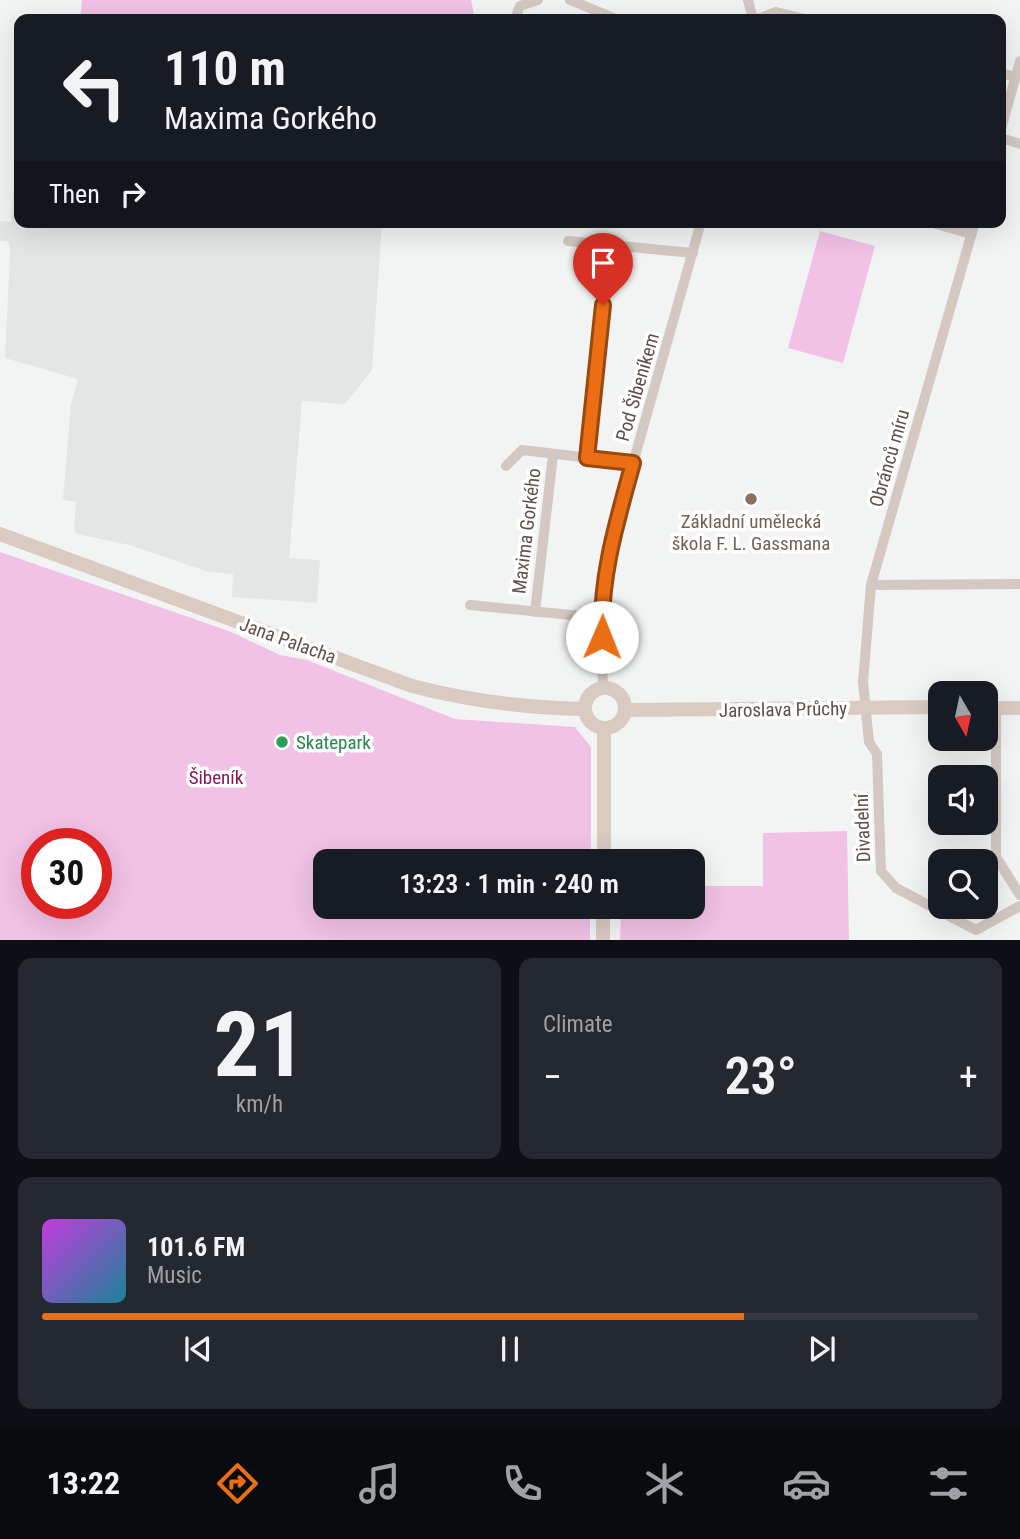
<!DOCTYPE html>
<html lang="en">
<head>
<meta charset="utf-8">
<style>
  body { margin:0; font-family:"Roboto Condensed",sans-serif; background:#242831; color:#f1f3f6; height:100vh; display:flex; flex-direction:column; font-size:26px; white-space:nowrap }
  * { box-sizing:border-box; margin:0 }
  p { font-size:23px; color:#9ea1a6 }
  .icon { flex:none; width:38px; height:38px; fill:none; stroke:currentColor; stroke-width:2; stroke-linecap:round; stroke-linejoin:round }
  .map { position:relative; height:940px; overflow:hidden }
  .panel { display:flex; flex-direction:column; gap:18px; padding:18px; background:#0d0f14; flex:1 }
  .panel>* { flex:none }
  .banner { position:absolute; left:14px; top:14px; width:992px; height:214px; border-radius:14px; box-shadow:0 7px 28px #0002; background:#171b24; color:#f1f3f6; overflow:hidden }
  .needle { width:46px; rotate:171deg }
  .fabs { position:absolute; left:928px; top:681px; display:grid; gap:14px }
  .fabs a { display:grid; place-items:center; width:70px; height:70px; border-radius:14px; background:#171b24; box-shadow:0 7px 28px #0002; font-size:35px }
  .speed { position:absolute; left:21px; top:828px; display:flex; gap:14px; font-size:35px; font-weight:700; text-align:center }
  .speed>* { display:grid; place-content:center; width:91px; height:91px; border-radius:50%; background:#171b24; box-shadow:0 7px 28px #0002; line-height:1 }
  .speed .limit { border:10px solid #d22; background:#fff; color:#111 }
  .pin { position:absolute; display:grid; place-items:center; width:60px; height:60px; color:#fff; margin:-72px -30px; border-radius:50% 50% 50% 0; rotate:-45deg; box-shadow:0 0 7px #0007 }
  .pin .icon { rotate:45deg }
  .me { position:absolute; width:77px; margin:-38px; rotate:1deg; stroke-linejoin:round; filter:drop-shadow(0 0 5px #0008) }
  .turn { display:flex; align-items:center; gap:24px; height:147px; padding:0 35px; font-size:32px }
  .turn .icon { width:91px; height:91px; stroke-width:2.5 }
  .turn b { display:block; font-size:49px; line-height:60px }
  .then { display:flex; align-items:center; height:66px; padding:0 35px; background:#0003; gap:14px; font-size:26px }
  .big { font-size:52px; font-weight:600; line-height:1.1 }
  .panel .tile { flex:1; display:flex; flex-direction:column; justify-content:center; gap:10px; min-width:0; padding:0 24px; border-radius:14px; background:#242831 }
  .panel .dial { align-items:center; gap:0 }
  .dial b { font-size:91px; line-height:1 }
  .song { display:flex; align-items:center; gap:21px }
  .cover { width:84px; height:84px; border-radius:10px; background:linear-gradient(135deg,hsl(290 70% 55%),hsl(190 70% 35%)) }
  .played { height:7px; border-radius:4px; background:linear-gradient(90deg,#eb6e15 75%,#363941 75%) }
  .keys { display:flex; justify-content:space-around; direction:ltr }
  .heat { display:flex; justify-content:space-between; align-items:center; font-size:38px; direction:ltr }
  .panel .tiles { flex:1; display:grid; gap:18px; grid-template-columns:1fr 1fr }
  .tile:last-child { grid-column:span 2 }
  .trip { position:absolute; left:313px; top:849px; width:392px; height:70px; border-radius:14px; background:#171b24; box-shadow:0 7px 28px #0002; font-weight:600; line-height:70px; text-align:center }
  .tab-bar { display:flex; height:112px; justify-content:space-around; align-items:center; background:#090b0e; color:#9ea1a6 }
  .tab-bar .icon { width:49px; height:49px }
  .tab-bar .current { color:#eb6e15 }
  .tab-bar b { font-size:32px; color:#f1f3f6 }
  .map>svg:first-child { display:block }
</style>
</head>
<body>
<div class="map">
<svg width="1020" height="941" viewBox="0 0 1020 941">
  <rect width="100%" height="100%" fill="#f2f4f4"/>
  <path fill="#e4e5e5" d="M 17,146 L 19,222 L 382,222 L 372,370 L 345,404 L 302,401 L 289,558 L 320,560 L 317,603 L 232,597 L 233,574 L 209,572 L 129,545 L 77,534 L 74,530 L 76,502 L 63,500 L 71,404 L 78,379 L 5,358 L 10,253 L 9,242 L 0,241 L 0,221 L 11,222 Z"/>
  <g fill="#f1c1e6" fill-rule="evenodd">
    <path d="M 82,0 L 471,0 L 475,19 L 366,19 L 365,14 L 364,19 L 80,19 Z"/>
    <path d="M 820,231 L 875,246 L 843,363 L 788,348 Z"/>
    <path d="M 0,552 L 229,631 L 280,655 L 307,660 L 455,719 L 575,727 L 591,747 L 591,861 L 326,861 L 326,906 L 590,907 L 590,940 L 0,940 ZM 37,844 L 96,844 L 96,903 L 37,903 Z"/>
    <path d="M 847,831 L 849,940 L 620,940 L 621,915 L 700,913 L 699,886 L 763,886 L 763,833 Z"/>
  </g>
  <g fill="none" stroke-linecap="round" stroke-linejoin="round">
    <g stroke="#d3c8c2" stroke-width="10">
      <path d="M 570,0 L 616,19"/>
      <path d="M 748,0 L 753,19"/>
      <path d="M 515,19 L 520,6 L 538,0"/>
      <path d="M 758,19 L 776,12 L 805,19"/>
      <path d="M 1001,73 L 1015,77"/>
      <path d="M 1001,129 L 1020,61"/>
      <path d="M 1001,138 L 1020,144"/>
      <path d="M 929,222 L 971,234"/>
      <path d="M 975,222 L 871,585 L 863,682 L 869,742 L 877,754 L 881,871 L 896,888 L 976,930 L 1020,906"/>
      <path d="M 568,241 L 693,253"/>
      <path d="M 587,458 L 609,245"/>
      <path d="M 506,466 L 522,450 L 633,463"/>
      <path d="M 871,585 L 1020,584"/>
      <path d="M 470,605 L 601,618"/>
      <path d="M 535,612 L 553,455"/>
      <path d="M 603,687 L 601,618 L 610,545 L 701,222"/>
      <path d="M 996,708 L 996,857 L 1020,895"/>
    </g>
    <g stroke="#d9cac2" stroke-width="14">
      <path d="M 0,534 L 412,686 C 470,701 525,708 585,709"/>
      <circle cx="605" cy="708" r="20"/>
      <path d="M 985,708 L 1020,708"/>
      <path d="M 626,710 L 940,707"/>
      <path d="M 604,861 L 604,728"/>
      <path d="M 603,941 L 603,906"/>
    </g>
  </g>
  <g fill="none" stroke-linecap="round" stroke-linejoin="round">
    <g stroke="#99480e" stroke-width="18">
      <path id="route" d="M 602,637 C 600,576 617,521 633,463 L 587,458 L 603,305"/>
    </g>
    <use href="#route" stroke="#eb6e15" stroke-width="12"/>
  </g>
  <circle fill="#8d6e63" stroke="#fff" stroke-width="2.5" cx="751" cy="499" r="7"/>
  <circle fill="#2e9e5b" stroke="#fff" stroke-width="2.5" cx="282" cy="742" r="7"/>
  <g text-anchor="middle" stroke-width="7" stroke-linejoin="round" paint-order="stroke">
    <g font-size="19" fill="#605049" stroke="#fff">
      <text transform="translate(637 387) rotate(-74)" y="7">Pod Šibeníkem</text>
      <text transform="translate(889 458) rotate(-74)" y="7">Obránců míru</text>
      <text transform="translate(526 531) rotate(-83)" y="7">Maxima Gorkého</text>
      <text transform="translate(288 640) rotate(20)" y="7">Jana Palacha</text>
      <text transform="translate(783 709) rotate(-1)" y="7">Jaroslava Průchy</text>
      <text transform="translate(862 828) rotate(-92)" y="7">Divadelní</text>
    </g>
    <g font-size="19" fill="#785e54" stroke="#fff">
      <text x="751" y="528">Základní umělecká<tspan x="751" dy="22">škola F. L. Gassmana</tspan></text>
    </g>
    <g font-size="19" fill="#27864d" stroke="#fff" text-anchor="start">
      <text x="296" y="749">Skatepark</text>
    </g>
    <g font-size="19" fill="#86155e" stroke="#fff">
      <text x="216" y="784">Šibeník</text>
    </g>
  </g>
</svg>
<div class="fabs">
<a><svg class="needle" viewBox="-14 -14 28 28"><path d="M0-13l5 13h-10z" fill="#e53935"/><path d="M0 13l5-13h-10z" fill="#9ea1a6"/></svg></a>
<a><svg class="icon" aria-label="sound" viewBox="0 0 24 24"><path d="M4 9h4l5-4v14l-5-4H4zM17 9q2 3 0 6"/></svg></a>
<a><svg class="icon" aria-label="search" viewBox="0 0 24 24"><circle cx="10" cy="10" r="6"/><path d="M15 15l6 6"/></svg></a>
</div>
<div class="speed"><div class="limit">30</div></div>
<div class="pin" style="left:603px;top:305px;background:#d93025"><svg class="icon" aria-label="arrive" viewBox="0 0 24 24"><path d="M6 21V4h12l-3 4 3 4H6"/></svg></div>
<svg class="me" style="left:602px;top:637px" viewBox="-20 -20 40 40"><circle r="19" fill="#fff"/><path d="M0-13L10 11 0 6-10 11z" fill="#eb6e15"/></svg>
<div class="trip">13:23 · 1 min · 240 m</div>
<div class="banner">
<div class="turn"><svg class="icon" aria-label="left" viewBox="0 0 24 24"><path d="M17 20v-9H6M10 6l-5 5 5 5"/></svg><div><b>110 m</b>Maxima Gorkého</div></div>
<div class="then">Then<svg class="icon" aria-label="right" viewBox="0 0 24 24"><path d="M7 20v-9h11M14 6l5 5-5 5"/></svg></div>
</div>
</div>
<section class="panel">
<div class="tiles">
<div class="tile dial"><b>21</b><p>km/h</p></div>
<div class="tile"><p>Climate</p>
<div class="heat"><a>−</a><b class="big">23°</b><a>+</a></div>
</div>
<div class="tile">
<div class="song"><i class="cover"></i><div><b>101.6 FM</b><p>Music</p></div></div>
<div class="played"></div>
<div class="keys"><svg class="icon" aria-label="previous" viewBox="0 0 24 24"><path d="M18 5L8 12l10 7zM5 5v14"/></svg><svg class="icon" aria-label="pause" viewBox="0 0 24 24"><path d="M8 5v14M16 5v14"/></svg><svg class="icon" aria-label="next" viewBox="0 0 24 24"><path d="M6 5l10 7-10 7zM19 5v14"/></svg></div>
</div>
</div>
</section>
<nav class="tab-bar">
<b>13:22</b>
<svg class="icon current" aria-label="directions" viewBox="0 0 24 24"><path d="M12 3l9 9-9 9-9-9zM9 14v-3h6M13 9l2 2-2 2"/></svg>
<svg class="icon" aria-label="music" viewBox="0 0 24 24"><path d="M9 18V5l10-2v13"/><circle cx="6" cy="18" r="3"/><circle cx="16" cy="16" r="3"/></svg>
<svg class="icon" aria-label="phone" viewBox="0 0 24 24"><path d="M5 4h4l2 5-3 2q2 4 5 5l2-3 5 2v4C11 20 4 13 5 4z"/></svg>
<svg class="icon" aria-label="climate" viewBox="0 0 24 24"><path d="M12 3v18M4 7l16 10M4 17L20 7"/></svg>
<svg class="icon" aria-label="car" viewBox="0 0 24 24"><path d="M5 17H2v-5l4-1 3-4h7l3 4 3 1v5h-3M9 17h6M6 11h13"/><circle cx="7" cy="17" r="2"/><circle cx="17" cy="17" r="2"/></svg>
<svg class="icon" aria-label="filters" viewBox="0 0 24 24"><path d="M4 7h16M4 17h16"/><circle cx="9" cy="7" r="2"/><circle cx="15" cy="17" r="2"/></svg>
</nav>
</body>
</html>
